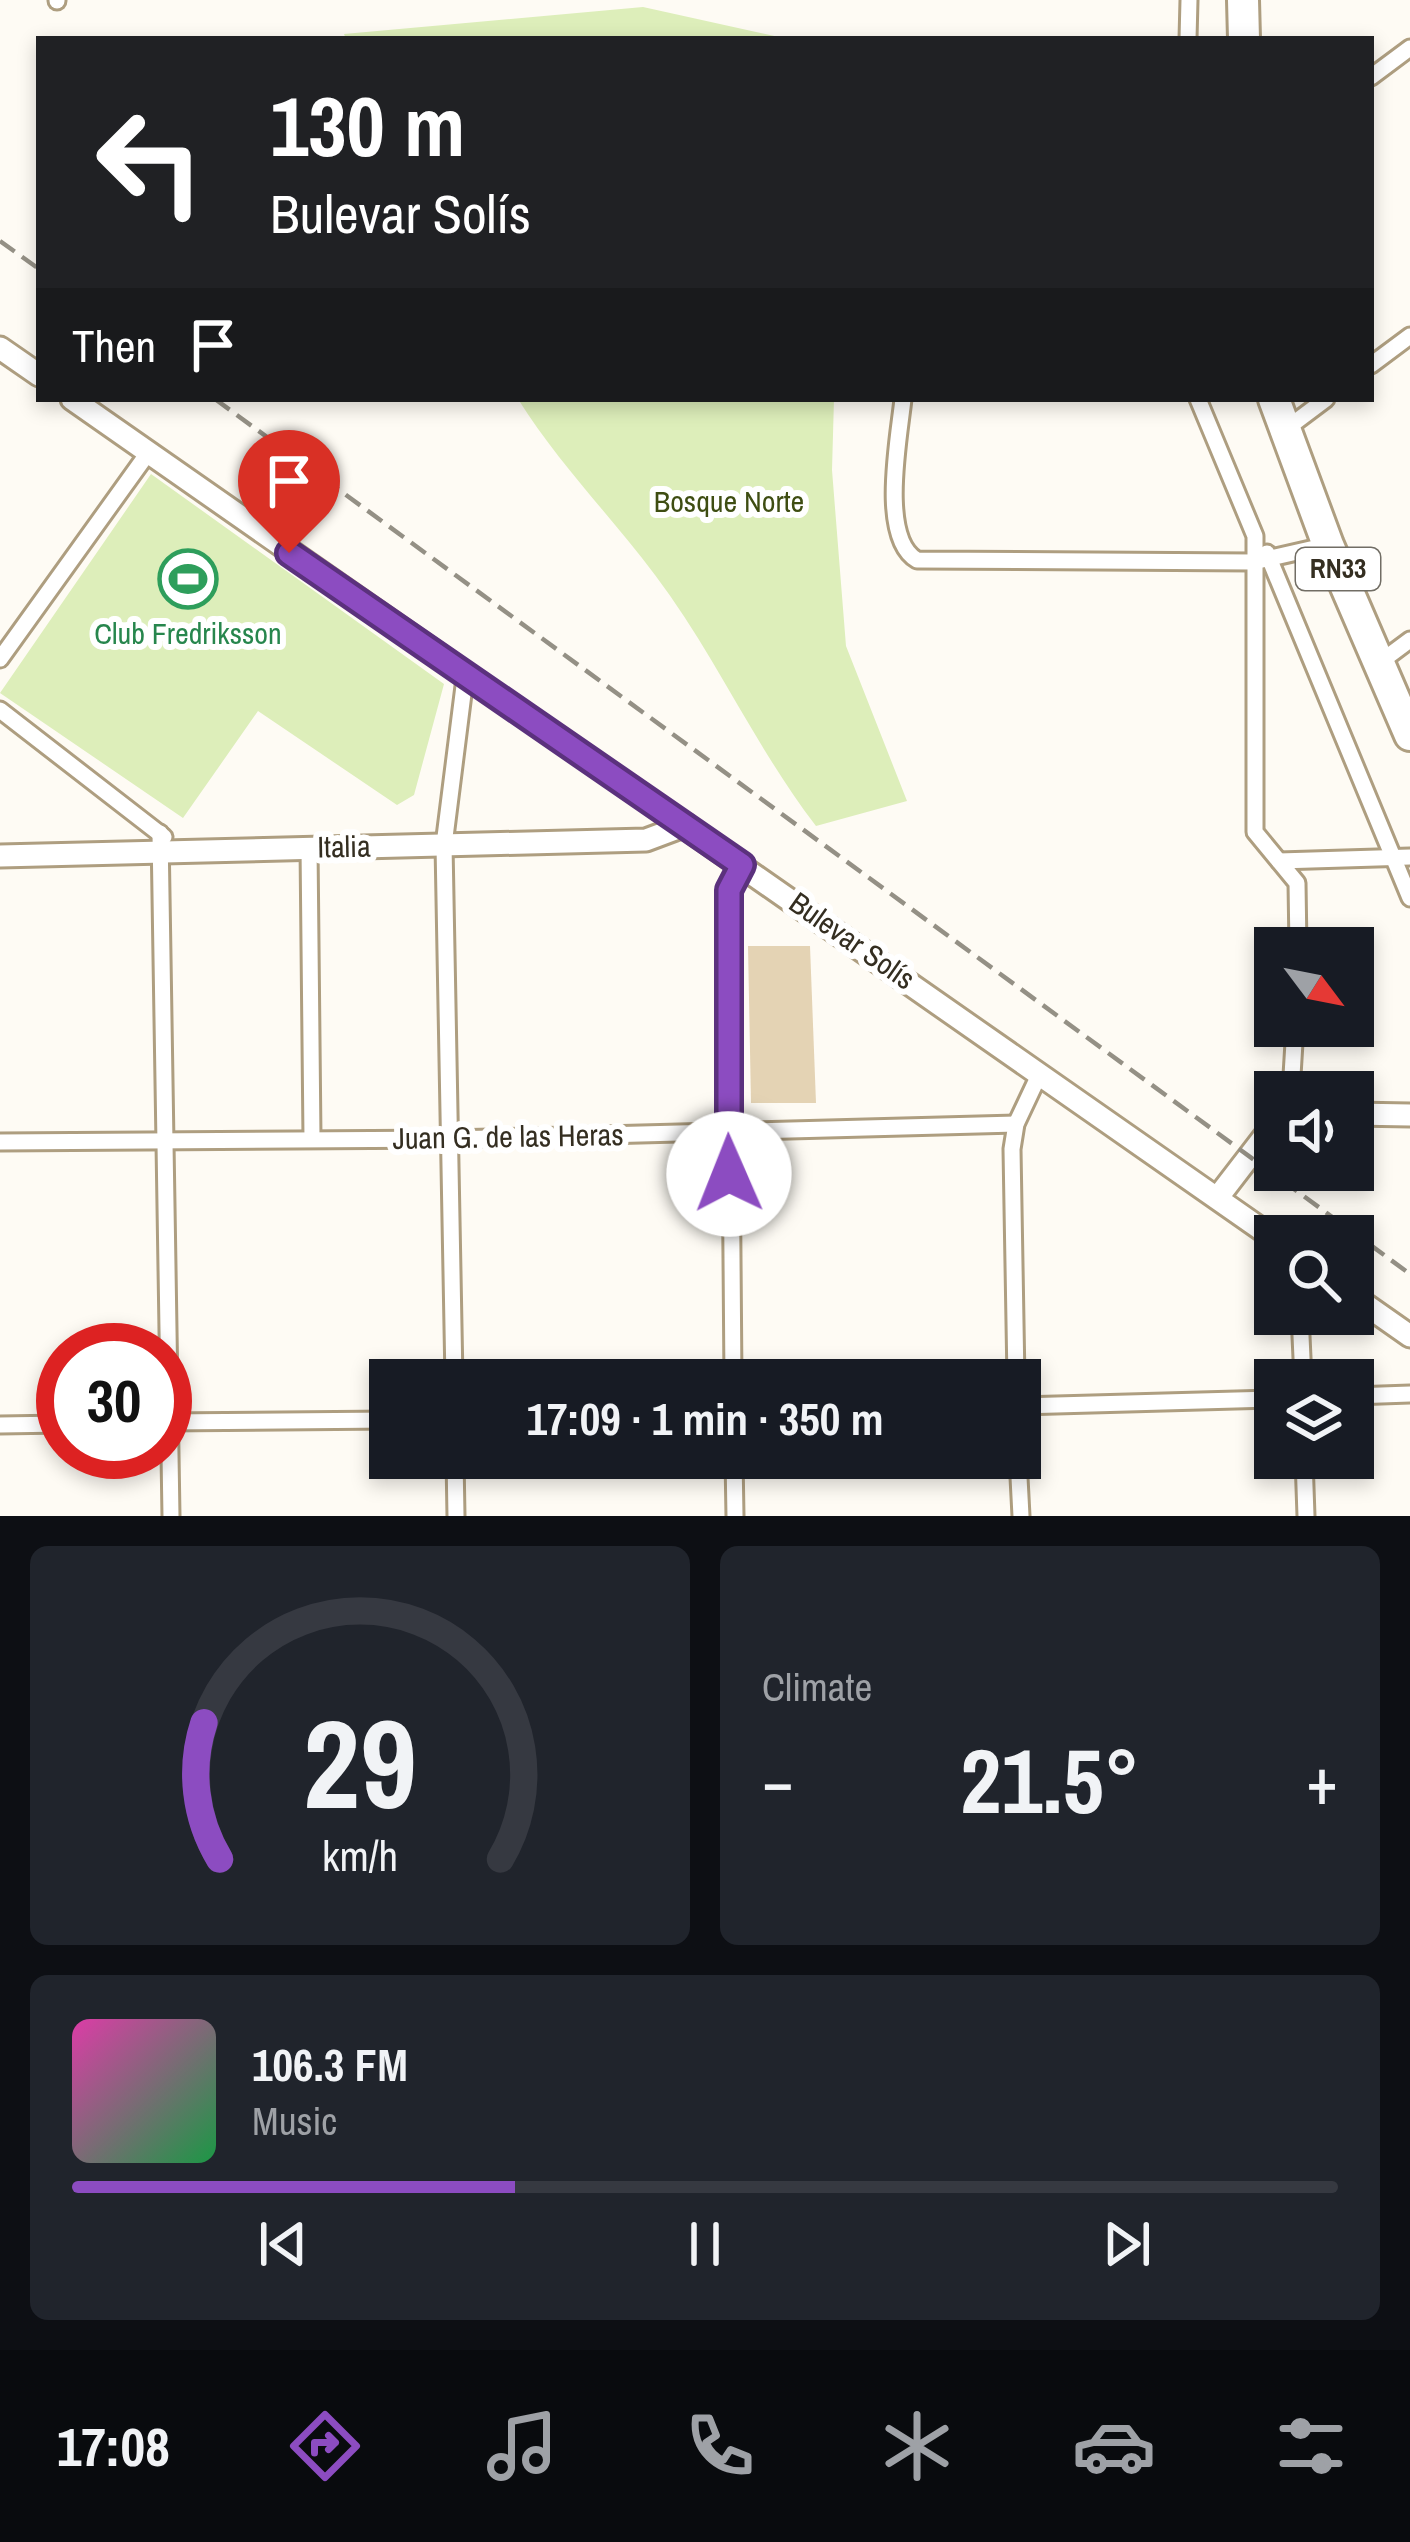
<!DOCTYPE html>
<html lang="en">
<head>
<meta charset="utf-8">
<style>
  body { margin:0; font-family:"Archivo Narrow",sans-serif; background:#20242c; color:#f1f3f6; height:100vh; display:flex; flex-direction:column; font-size:45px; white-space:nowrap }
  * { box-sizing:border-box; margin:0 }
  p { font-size:39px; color:#9ea1a6 }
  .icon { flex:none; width:66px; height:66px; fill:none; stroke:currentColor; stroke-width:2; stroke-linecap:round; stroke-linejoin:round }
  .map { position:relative; height:1516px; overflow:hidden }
  .drawer { display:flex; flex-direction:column; gap:30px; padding:30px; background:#0d0f14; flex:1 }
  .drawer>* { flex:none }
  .guide { position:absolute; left:36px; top:36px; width:1338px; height:366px; border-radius:0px; box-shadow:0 6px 18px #0003; background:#202124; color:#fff; overflow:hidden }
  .needle { width:78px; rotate:122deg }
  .tools { position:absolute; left:1254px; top:927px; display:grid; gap:24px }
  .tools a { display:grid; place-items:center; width:120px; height:120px; border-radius:0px; background:#171b24; box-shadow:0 6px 18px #0003; font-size:60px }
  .speed { position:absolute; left:36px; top:1323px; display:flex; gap:24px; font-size:60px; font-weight:700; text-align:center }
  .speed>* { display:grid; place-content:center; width:156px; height:156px; border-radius:50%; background:#171b24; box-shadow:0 6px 18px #0003; line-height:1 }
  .speed .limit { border:18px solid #d22; background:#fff; color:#111 }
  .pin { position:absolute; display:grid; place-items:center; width:102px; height:102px; color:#fff; margin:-123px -51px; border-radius:50% 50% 50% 0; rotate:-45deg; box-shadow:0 0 12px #0007 }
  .pin .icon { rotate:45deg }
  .me { position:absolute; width:132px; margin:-66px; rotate:359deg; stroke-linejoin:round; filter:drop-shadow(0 0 9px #0008) }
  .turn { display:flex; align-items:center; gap:42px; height:252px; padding:0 36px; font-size:54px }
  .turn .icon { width:156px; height:156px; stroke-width:2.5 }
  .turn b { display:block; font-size:84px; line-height:102px }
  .then { display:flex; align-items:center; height:114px; padding:0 36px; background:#0003; gap:24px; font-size:45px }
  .big { font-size:90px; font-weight:700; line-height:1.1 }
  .drawer .widget { flex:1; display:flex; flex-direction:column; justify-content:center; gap:18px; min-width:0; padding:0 42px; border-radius:18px; background:#20242c }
  .drawer .dial { align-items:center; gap:0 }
  .dial svg { height:312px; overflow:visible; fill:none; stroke:#363941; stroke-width:7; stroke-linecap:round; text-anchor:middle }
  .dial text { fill:#f1f3f6; stroke:none }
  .song { display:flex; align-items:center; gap:36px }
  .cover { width:144px; height:144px; border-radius:18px; background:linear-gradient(135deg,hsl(320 70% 55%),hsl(140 70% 35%)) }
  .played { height:12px; border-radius:6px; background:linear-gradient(90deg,#8c4cc1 35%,#363941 35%) }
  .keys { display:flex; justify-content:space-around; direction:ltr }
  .heat { display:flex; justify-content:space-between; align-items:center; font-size:66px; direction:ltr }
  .drawer .tiles { flex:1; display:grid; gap:30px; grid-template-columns:1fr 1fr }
  .widget:last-child { grid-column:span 2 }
  .trip { position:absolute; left:369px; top:1359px; width:672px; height:120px; border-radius:0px; background:#171b24; box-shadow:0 6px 18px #0003; font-weight:700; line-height:120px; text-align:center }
  .tabs { display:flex; height:192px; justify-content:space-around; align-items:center; background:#090b0e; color:#9ea1a6 }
  .tabs .icon { width:84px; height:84px }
  .tabs .active { color:#8c4cc1 }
  .tabs b { font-size:54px; color:#f1f3f6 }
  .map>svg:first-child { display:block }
</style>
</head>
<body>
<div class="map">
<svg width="1410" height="1516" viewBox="0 0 1410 1516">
  <rect width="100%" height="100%" fill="#fefbf4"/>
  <g fill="#ddeeba">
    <path d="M 643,7 L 788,39 L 346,39 L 344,34 Z"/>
    <path d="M 518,399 L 834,399 L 832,470 L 846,646 L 907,801 L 816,826 C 755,747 715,654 655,575 C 610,515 558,463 518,399 Z"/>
    <path d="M 151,474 L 444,684 L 414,795 L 397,805 L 258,711 L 183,818 L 0,693 Z"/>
  </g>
  <path fill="#e4d3b4" d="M 748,946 L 810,946 L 816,1103 L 751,1103 Z"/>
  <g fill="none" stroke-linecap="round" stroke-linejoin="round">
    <g stroke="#ae9e80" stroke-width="21">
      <g id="street">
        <path d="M 57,1 L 57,0"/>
        <path d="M 1188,39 L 1189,0"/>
        <path d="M 1371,77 L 1410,48"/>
        <path d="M 1371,365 L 1410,336"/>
        <path d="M 903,399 C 899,438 879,538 917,560 L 1253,562 L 1328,545"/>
        <path d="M 1198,399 L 1255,536 L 1255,832 L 1297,883 L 1298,948"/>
        <path d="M 1286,429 L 1326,399"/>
        <path d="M 1267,553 L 1410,898"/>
        <path d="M 0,659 L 148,453"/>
        <path d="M 1379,663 L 1410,640"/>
        <path d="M 0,710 L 164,837"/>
        <path d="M 160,833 L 171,1516"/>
        <path d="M 309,847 L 312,1138"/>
        <path d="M 1279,861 L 1410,857"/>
        <path d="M 1291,1092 L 1295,1026"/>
        <path d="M 0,1142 L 450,1139 L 1016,1124"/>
        <path d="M 1300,1314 L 1303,1380"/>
        <path d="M 454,1380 L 444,845 L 465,678"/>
        <path d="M 733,1380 L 729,890 L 742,865"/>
        <path d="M 1016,1380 L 1012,1149 L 1016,1124 L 1040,1073"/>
        <path d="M 1353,1396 L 1410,1394"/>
        <path d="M 1020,1406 L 1275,1399"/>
        <path d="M 165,1422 L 390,1420"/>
        <path d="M 0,1425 L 63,1424"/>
        <path d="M 455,1458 L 456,1516"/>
        <path d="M 734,1458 L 735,1516"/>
        <path d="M 1018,1458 L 1021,1516"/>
        <path d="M 1304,1458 L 1306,1516"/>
      </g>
    </g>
    <g stroke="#ae9e80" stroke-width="27">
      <g id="secondary">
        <path d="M 0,348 L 39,375"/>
        <path d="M 72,399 L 1275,1239"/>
        <path d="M 0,856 L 646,840 L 686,825"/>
        <path d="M 1353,1114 L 1410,1115"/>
        <path d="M 1218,1197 L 1275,1123"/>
        <path d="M 1353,1296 L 1410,1336"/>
      </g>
    </g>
    <g stroke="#ae9e80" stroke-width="36">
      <g id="highway">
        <path d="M 1243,0 L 1244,39"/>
        <path d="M 1274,399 L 1328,545 L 1410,735"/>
      </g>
    </g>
    <use href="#street" stroke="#fff" stroke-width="15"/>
    <use href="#secondary" stroke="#fff" stroke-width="21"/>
    <use href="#highway" stroke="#fff" stroke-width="30"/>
    <g stroke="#949085" stroke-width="4.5" stroke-dasharray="18 9" stroke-linecap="butt">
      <path d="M 0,241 L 39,269"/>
      <path d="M 215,399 L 1410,1274"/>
    </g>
  </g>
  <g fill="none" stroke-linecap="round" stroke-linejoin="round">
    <g stroke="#5b317d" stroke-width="30">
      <path id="route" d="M 289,553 L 742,865 L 729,890 L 729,1174"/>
    </g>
    <use href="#route" stroke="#8c4cc1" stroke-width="21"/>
  </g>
  <defs>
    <g id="stadium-ring" transform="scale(3)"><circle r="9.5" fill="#fff" stroke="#2e9e5b" stroke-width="1.5"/><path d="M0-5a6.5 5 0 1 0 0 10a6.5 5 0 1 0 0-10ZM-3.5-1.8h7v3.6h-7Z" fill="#2e9e5b"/></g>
  </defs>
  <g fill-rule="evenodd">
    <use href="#stadium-ring" x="188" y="579"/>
  </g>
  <g text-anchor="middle" stroke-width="12" stroke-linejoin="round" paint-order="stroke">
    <rect fill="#fff" stroke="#716d64" stroke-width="3" x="1296" y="548" width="84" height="42" rx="9"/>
    <g font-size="27" font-weight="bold" fill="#342e21">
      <text x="1338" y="578">RN33</text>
    </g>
    <g font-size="30" fill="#3e4d12" stroke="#fff">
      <text x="729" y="512">Bosque Norte</text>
    </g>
    <g font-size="30" fill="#27864d" stroke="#fff">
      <text x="188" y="644">Club Fredriksson</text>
    </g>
    <g font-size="30" fill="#342e21" stroke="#fff">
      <text transform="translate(344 847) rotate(-1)" y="10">Italia</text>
      <text transform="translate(852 941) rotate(35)" y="10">Bulevar Solís</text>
      <text transform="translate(508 1137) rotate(-1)" y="10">Juan G. de las Heras</text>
    </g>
  </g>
</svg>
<div class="tools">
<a><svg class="needle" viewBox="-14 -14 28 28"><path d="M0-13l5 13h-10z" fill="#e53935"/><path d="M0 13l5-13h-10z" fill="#9ea1a6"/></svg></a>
<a><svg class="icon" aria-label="sound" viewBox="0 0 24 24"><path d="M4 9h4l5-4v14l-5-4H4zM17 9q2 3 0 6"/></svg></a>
<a><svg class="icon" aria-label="search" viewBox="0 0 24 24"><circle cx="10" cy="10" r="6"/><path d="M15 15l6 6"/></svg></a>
<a><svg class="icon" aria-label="layers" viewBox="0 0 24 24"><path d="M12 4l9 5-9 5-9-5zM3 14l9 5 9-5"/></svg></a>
</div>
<div class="speed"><div class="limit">30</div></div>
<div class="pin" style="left:289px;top:553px;background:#d93025"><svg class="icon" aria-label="arrive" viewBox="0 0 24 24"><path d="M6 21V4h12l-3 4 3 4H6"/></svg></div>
<svg class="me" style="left:729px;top:1174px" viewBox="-20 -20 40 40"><circle r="19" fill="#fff"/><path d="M0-13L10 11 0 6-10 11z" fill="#8c4cc1"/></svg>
<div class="trip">17:09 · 1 min · 350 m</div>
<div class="guide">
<div class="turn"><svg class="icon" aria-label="left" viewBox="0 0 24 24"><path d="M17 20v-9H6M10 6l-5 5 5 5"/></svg><div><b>130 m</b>Bulevar Solís</div></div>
<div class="then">Then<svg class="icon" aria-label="arrive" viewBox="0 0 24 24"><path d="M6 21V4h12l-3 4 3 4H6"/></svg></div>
</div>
</div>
<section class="drawer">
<div class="tiles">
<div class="widget dial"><svg viewBox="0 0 100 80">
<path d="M14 69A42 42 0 1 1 86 69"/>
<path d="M14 69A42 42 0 0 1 10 34" stroke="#8c4cc1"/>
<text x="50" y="56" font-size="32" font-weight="700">29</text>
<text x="50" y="72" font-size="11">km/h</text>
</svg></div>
<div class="widget"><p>Climate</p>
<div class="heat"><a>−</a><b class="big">21.5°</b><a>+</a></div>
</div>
<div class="widget">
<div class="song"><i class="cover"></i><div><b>106.3 FM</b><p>Music</p></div></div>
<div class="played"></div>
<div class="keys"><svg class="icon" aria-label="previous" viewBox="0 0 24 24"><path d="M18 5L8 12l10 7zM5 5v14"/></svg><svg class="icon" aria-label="pause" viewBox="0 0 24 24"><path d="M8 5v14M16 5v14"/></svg><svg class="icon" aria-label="next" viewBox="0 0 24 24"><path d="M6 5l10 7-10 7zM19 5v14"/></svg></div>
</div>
</div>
</section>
<nav class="tabs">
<b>17:08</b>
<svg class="icon active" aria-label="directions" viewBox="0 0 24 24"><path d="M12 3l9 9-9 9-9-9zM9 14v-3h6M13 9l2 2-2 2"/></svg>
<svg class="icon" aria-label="music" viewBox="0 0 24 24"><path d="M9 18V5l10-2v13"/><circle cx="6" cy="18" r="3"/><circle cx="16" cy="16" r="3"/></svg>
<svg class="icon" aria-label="phone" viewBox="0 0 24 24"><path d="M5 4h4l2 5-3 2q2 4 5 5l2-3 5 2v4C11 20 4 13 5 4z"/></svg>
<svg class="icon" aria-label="climate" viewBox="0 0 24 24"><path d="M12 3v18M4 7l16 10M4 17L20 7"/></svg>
<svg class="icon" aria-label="car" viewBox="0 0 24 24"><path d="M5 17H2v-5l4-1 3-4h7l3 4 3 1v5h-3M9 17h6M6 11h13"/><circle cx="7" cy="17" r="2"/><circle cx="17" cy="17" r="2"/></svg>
<svg class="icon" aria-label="filters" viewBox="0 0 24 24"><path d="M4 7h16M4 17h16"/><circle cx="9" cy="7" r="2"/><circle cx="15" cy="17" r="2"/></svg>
</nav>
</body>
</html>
